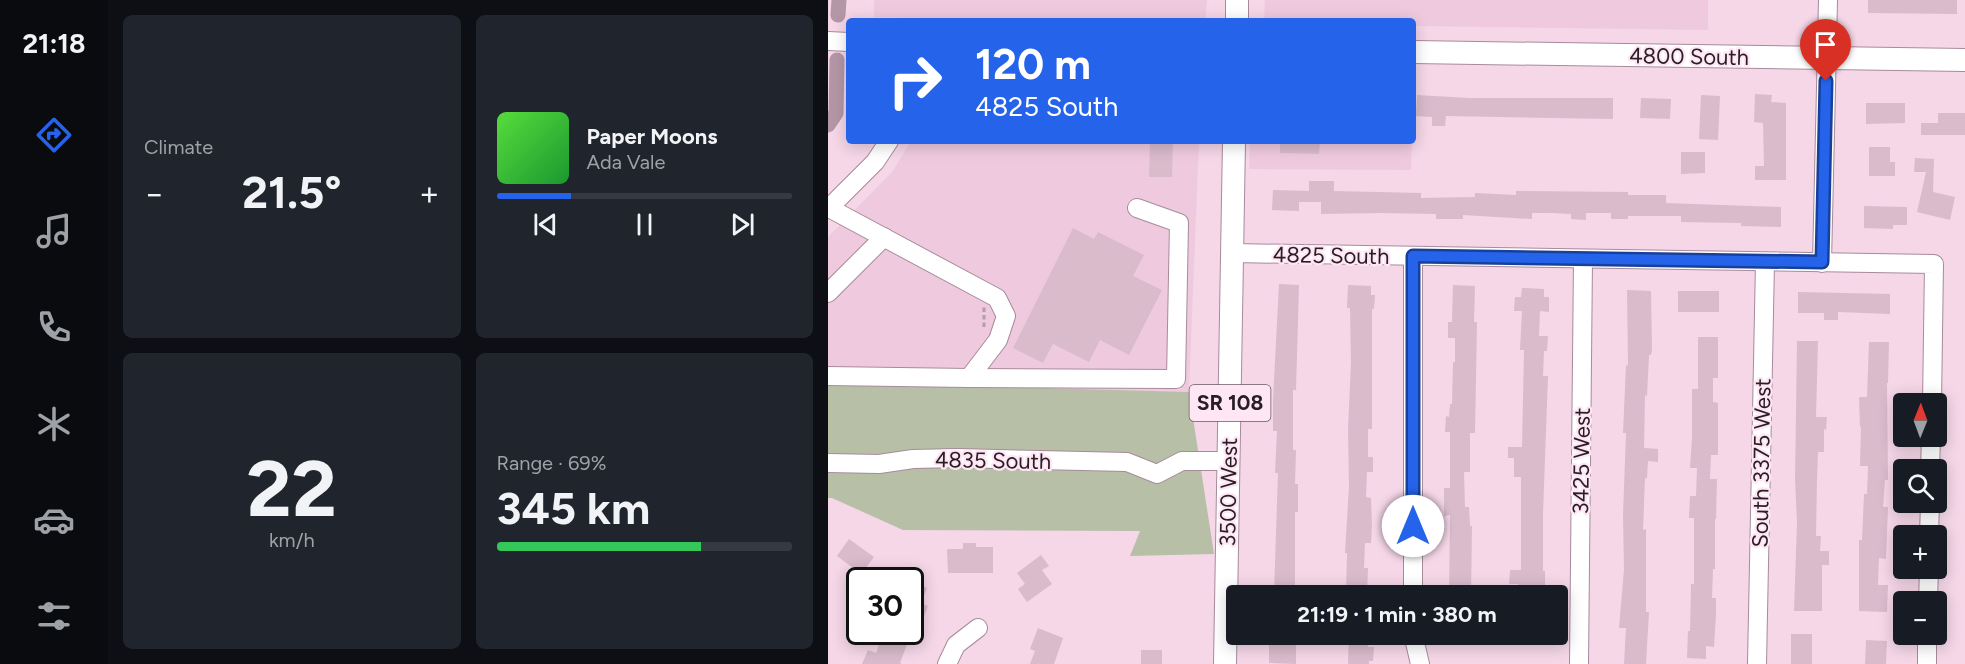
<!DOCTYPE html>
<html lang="en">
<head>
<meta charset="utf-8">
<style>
  body { margin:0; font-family:Figtree,sans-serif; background:#20242c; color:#f1f3f6; height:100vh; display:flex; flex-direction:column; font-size:22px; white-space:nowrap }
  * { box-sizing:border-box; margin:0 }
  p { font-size:20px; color:#9ea1a6 }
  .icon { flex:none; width:33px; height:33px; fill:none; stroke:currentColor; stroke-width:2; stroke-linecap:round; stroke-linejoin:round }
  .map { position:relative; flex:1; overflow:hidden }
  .drawer { display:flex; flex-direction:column; gap:15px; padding:15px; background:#0d0f14; width:720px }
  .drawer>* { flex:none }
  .banner { position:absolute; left:18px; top:18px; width:570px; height:126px; border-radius:6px; box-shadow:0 3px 15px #0003; background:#2563eb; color:#fff; overflow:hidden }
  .needle { width:39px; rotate:1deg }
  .tools { position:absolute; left:1065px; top:393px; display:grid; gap:12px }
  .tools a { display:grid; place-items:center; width:54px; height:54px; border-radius:6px; background:#171b24; box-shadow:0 3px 15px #0003; font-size:30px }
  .speed { position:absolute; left:18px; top:567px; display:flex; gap:12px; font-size:30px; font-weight:700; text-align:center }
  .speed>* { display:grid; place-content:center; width:78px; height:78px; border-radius:50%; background:#171b24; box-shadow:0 3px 15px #0003; line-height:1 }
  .speed .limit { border:3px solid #111; border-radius:9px; background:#fff; color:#111 }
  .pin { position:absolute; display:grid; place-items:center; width:51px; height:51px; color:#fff; margin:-62px -26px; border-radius:50% 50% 50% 0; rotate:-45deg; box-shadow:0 0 6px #0007 }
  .pin .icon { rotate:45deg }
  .me { position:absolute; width:66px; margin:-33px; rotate:0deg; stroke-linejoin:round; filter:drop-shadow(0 0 4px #0008) }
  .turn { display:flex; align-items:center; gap:21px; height:126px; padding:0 30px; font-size:27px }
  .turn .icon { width:78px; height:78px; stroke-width:2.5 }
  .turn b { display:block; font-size:42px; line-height:51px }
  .big { font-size:45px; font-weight:700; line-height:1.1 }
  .drawer .card { flex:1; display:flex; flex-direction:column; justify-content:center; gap:9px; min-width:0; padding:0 21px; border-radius:9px; background:#20242c }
  .drawer .dial { align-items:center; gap:0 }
  .dial b { font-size:78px; line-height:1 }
  .song { display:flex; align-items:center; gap:18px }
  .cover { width:72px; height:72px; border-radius:9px; background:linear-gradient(135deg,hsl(110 70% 55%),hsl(130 70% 35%)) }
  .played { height:6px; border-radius:3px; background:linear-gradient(90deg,#2563eb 25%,#363941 25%) }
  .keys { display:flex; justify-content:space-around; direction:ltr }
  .heat { display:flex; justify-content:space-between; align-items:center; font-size:33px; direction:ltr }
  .charge { height:9px; border-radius:4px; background:linear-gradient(90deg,#34c759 69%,#363941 0) }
  .drawer .tiles { flex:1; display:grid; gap:15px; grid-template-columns:repeat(2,1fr) }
  .trip { position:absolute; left:398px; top:585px; width:342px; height:60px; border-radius:6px; background:#171b24; box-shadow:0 3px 15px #0003; font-weight:700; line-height:60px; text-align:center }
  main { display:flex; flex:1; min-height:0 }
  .tabs { display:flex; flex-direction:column; width:108px; justify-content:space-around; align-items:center; background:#090b0e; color:#9ea1a6 }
  .tabs .icon { width:42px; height:42px }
  .tabs .selected { color:#2563eb }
  .tabs b { font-size:27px; color:#f1f3f6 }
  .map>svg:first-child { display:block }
</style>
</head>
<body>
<main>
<nav class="tabs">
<b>21:18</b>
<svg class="icon selected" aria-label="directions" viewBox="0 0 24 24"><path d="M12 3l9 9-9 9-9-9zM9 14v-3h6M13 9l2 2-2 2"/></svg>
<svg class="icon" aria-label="music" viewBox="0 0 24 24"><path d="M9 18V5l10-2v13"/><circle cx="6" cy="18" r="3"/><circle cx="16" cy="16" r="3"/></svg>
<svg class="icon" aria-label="phone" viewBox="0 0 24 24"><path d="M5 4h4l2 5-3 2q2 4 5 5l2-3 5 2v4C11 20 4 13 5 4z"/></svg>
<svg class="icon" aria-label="climate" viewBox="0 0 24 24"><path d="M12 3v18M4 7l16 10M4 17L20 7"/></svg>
<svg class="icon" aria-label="car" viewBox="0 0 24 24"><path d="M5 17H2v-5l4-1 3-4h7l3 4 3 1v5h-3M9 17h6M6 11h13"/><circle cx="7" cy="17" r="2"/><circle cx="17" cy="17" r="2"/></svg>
<svg class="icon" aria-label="filters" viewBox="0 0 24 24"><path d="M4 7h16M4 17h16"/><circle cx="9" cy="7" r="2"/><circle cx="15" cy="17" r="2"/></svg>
</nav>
<section class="drawer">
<div class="tiles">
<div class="card"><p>Climate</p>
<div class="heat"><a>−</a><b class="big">21.5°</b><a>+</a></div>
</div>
<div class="card">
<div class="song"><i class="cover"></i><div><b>Paper Moons</b><p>Ada Vale</p></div></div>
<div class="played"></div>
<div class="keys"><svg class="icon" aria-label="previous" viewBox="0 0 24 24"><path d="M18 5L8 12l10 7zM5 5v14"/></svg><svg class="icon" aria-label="pause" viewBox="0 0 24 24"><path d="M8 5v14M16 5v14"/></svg><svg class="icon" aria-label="next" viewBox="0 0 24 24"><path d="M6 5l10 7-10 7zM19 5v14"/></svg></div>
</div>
<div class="card dial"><b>22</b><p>km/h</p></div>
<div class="card"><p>Range · 69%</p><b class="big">345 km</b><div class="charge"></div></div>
</div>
</section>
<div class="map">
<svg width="1137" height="664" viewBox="0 0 1137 664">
  <rect width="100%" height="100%" fill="#f5d7e8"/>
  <g fill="#efcadf">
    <path d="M 46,0 L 379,0 L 377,21 L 262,21 L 46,17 Z"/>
    <path d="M 437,0 L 880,0 L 880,30 L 585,26 L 585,21 L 436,21 Z"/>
    <path d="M 83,141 L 371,141 L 361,392 L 0,382 L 0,237 L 64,172 Z"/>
    <path d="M 422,141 L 584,141 L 583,170 L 421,169 Z"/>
  </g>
  <path fill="#b8bfa7" d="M 0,382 L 361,392 L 386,554 L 302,556 L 312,531 L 75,530 L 4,498 L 0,498 Z"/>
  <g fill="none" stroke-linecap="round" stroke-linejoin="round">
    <g stroke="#b497a7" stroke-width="15">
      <path d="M 10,15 L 11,0"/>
      <path d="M 0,125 L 8,113 L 9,60"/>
    </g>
  </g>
  <g fill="#d9bbcc">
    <path d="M 1040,0 L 1129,0 L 1129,14 L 1040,13 Z"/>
    <path d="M 927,94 L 944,95 L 943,102 L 958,103 L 958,180 L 927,180 L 927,166 L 936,166 L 935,123 L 926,122 Z"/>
    <path d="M 589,95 L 641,98 L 785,98 L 785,119 L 618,116 L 617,126 L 604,126 L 604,117 L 588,116 Z"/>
    <path d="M 873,95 L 892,96 L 890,140 L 871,139 Z"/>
    <path d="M 813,98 L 843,99 L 842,119 L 812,118 Z"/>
    <path d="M 1038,103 L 1077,103 L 1077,123 L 1038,124 Z"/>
    <path d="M 1110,113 L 1137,113 L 1137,135 L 1093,135 L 1093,123 L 1110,123 Z"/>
    <path d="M 322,141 L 345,141 L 344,177 L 321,177 Z"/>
    <path d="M 452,141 L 492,141 L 491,154 L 452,153 Z"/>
    <path d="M 1041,147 L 1062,147 L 1062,162 L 1067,162 L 1067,176 L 1041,176 Z"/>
    <path d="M 853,152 L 877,152 L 877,173 L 853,174 Z"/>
    <path d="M 1087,158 L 1106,159 L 1105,192 L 1127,197 L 1122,220 L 1089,212 L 1098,172 L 1086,172 Z"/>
    <path d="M 481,181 L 506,181 L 506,191 L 593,193 L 593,198 L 647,197 L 647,193 L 688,195 L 688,191 L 800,192 L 800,195 L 838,195 L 838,203 L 953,207 L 953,227 L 913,226 L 913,223 L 853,222 L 853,216 L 800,216 L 800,219 L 783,219 L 783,213 L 758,213 L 758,220 L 743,219 L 743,214 L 723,213 L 704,213 L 704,219 L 635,215 L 635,219 L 608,219 L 608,214 L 553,213 L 493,214 L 493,202 L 471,202 L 471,211 L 444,210 L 445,190 L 481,191 Z"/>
    <path d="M 1036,206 L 1079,207 L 1079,225 L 1065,225 L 1065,229 L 1036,228 Z"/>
    <path d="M 245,228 L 266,239 L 270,232 L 316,255 L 305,276 L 334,290 L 301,355 L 272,340 L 261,362 L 225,344 L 215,363 L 185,348 Z"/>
    <path d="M 451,284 L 471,285 L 468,390 L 465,390 L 465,450 L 468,450 L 467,484 L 470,484 L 470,512 L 467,512 L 467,592 L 446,593 L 450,473 L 447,473 L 449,431 L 445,431 L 445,400 Z"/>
    <path d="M 520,285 L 543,286 L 543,295 L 547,295 L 546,309 L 544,309 L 544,429 L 540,429 L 540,457 L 545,457 L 545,472 L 539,472 L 538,497 L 543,498 L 544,526 L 543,543 L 537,543 L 536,568 L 540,568 L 539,594 L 518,594 L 519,553 L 517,553 L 521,486 L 520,429 L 523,362 L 522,308 L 519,308 Z"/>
    <path d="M 625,285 L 647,286 L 646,322 L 649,322 L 647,433 L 642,433 L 642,472 L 636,472 L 637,507 L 641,507 L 642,526 L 644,526 L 643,596 L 621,596 L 622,515 L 616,516 L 616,488 L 622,488 L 622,432 L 617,432 L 618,416 L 621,417 L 622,404 L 624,404 L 625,362 L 627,362 L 627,338 L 620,338 L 620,322 L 624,322 Z"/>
    <path d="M 694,288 L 716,289 L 716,297 L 721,297 L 721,312 L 712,311 L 711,336 L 720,336 L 719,351 L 716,351 L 715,376 L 720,376 L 715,514 L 715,571 L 717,571 L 717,585 L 710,585 L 710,596 L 690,596 L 690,584 L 681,584 L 682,570 L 693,570 L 693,477 L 686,477 L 686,458 L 680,458 L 680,447 L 694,447 L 696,350 L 692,350 L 694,311 L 686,311 L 687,297 L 693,297 Z"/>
    <path d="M 799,290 L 823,291 L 824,350 L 823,355 L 821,355 L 819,396 L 817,395 L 816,448 L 830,449 L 830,462 L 820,461 L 819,478 L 817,478 L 815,530 L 818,529 L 818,612 L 821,612 L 818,664 L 796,664 L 798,628 L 791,628 L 796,569 L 795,515 L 798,433 L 795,433 L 798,365 L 800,366 Z"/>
    <rect x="850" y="291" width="41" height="21"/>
    <path d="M 970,292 L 1062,294 L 1062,314 L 1010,312 L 1010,320 L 996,320 L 996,313 L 970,313 Z"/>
    <path d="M 870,337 L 890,337 L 890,378 L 885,378 L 885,402 L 890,403 L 890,455 L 883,455 L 882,479 L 889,479 L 888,519 L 887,519 L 887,569 L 885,569 L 884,598 L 888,598 L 888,614 L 886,647 L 878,646 L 878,659 L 859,658 L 860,631 L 862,631 L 863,584 L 866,584 L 866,518 L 861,518 L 862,496 L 868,496 L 869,468 L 862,468 L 864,437 L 864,389 L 870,389 Z"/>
    <path d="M 969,341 L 990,341 L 988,417 L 999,417 L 998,430 L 996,429 L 996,452 L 990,452 L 989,479 L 988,536 L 993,536 L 992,551 L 1001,551 L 1001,565 L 994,565 L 994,611 L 966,611 L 969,522 L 967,480 Z"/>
    <path d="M 1041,342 L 1061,342 L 1060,383 L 1059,383 L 1060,480 L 1057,480 L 1055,507 L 1060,507 L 1058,559 L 1051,558 L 1050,585 L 1060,585 L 1059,612 L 1031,611 L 1031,540 L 1034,540 L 1036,494 L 1039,494 L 1040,466 L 1032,466 L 1033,427 L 1032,427 L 1031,397 L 1039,397 Z"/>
    <path d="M 21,539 L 46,557 L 33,574 L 9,556 Z"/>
    <path d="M 135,543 L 148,543 L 148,547 L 165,547 L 165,573 L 120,573 L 119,549 L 135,549 Z"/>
    <path d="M 213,555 L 221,566 L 214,570 L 224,584 L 199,602 L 190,589 L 197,584 L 189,573 Z"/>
    <path d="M 82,580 L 99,588 L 93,603 L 100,606 L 94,621 L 86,618 L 82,626 Z"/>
    <path d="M 210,628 L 235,638 L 226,664 L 202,664 L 207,651 L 202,649 Z"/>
    <path d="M 56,632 L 62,632 L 81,639 L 72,663 L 74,664 L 34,664 L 40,650 L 48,653 Z"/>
    <path d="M 441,634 L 468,634 L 468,664 L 441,663 Z"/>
    <path d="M 521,634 L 541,634 L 540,647 L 546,647 L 545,661 L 541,661 L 541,664 L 520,664 Z"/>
    <rect x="963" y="634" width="21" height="30"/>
    <path d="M 1038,640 L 1059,641 L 1058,664 L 1037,664 Z"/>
    <rect x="313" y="650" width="21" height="14"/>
  </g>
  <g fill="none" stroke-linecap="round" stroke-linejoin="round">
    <g stroke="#a78b9b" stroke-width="20">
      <g id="minor">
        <path d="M 0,41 L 21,42"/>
        <path d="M 0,209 L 47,162 L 61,141"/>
        <path d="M 404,253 L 1106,264 L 1104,404"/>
        <path d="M 994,263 L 1000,0"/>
        <path d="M 0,293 L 56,237"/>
        <path d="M 0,376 L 141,378 L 170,340 L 178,316 L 169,298 L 1,208"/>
        <path d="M 141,378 L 348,379 L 351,223 L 309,208"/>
        <path d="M 0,463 L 51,464 L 85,459 L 129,458 L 299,462 L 329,474 L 354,461 L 401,461"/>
        <path d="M 1102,470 L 1103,436"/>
        <path d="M 1101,536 L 1102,502"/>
        <path d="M 585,596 L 585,256"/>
        <path d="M 1100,602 L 1101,568"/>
        <path d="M 585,634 L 592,664"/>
        <path d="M 119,664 L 128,645 L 150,628"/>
        <path d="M 751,664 L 755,259"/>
        <path d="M 929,664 L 937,262"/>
        <path d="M 1099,664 L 1099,634"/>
      </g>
    </g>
    <g stroke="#a78b9b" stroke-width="24">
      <g id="major">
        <path d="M 409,21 L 409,0"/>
        <path d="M 585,52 L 1137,60"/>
        <path d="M 397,664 L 406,141"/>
      </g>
    </g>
    <path stroke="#b49caa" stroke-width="3" stroke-dasharray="4.5 3" stroke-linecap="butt" d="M 156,327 L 156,307"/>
    <use href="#minor" stroke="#fff" stroke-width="18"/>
    <use href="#major" stroke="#fff" stroke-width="22"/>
  </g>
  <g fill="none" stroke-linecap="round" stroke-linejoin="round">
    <g stroke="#184099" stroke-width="15">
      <path id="route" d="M 585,526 L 585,256 L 994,262 L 998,81"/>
    </g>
    <use href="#route" stroke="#2563eb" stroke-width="10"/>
  </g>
  <g text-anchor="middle" stroke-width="4.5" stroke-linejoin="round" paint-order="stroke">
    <rect fill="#ffe6f4" stroke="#685a62" stroke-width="1.5" x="361.5" y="385" width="81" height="36" rx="4.5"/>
    <g font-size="21" font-weight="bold" fill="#281e24">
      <text x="402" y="410">SR 108</text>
    </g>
    <g font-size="22" fill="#281e24" stroke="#ffe6f4">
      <text transform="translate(861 56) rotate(1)" y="8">4800 South</text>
      <text transform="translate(503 255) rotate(1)" y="8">4825 South</text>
      <text transform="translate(165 460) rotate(1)" y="8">4835 South</text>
      <text transform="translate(753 461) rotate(-89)" y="8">3425 West</text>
      <text transform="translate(933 463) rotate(-89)" y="8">South 3375 West</text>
      <text transform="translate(400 492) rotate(-89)" y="8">3500 West</text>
    </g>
  </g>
</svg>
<div class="tools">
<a><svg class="needle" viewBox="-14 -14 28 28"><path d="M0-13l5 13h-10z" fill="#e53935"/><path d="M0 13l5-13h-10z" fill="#9ea1a6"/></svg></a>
<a><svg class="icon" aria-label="search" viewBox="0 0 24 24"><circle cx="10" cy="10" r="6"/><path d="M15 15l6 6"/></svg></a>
<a>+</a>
<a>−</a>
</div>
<div class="speed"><div class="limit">30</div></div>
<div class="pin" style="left:998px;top:81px;background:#d93025"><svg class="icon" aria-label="arrive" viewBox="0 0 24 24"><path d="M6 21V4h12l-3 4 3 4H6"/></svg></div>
<svg class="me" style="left:585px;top:526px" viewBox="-20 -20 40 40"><circle r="19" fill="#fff"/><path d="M0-13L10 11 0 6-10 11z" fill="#2563eb"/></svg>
<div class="trip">21:19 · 1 min · 380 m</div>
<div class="banner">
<div class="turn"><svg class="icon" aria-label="right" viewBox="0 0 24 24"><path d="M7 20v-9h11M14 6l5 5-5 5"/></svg><div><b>120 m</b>4825 South</div></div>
</div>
</div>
</main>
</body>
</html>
